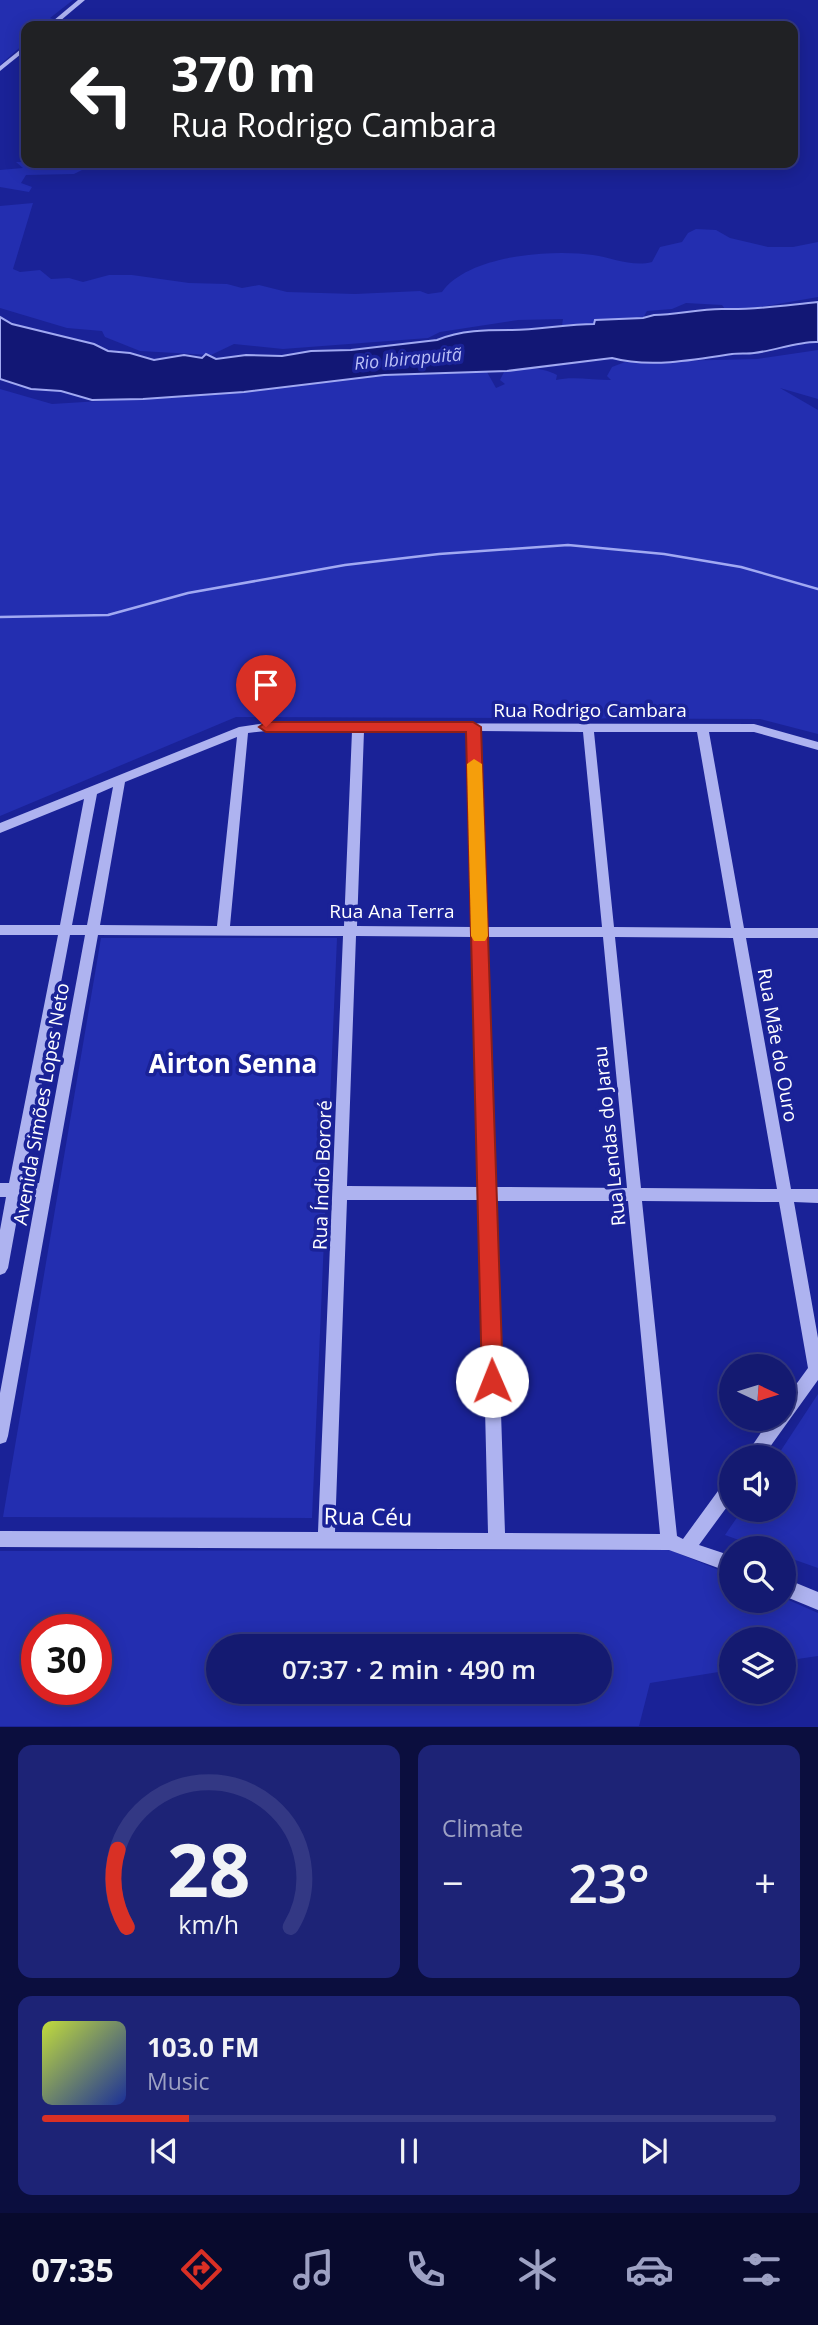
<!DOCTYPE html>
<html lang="en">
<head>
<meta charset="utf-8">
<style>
  body { margin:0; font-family:"Open Sans",sans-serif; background:#1d2376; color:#f1f3f6; height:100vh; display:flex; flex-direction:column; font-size:26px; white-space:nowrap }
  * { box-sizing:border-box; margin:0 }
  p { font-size:23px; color:#9da1c3 }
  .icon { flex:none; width:38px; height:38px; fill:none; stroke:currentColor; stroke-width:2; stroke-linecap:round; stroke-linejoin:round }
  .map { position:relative; height:1727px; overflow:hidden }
  .side { display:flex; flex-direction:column; gap:18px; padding:18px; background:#0b0e3e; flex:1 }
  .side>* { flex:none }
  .guide { position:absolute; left:21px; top:21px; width:777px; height:147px; border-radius:14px; box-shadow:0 4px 18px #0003,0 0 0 2px #333884; background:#202124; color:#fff; overflow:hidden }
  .needle { width:46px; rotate:94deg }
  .tools { position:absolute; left:719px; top:1354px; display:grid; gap:14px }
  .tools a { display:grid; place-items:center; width:77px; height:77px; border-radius:50%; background:#141a71; box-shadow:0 4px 18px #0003,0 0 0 2px #333884; font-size:35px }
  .speed { position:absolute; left:21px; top:1614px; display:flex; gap:14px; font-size:35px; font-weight:700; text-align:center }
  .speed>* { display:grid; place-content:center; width:91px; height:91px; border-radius:50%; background:#141a71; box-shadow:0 4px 18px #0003,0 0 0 2px #333884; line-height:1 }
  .speed .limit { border:10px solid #d22; background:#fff; color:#111 }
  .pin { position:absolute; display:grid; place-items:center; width:60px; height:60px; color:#fff; margin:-72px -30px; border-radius:50% 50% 50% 0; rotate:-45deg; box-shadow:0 0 7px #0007 }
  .pin .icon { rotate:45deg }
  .me { position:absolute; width:77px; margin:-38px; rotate:359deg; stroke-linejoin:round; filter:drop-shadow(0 0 5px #0008) }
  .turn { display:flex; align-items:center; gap:24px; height:147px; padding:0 35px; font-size:32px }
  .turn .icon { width:91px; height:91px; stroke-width:2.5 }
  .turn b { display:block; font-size:49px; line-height:60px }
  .big { font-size:52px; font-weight:600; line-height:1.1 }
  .side .card { flex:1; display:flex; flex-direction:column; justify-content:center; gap:10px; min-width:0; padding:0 24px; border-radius:14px; background:#1d2376 }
  .side .dial { align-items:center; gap:0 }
  .dial svg { height:182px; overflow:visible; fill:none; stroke:#333884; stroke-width:7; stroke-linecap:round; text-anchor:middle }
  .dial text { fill:#f1f3f6; stroke:none }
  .song { display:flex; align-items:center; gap:21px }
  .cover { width:84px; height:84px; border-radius:10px; background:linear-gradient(135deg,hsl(70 70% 55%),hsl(230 70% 35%)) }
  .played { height:7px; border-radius:4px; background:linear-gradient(90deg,#d93025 20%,#333884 20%) }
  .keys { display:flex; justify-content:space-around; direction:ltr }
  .heat { display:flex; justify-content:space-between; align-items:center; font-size:38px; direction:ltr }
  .side .tiles { flex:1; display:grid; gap:18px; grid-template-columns:1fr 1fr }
  .card:last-child { grid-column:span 2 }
  .trip { position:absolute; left:206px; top:1634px; width:406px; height:70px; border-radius:35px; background:#141a71; box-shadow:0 4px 18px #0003,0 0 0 2px #333884; font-weight:600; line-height:70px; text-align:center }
  .tabs { display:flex; height:112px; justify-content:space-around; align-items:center; background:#080a2d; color:#9da1c3 }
  .tabs .icon { width:49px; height:49px }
  .tabs .on { color:#d93025 }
  .tabs b { font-size:32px; color:#f1f3f6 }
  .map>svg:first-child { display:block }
</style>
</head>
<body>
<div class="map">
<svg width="818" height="1727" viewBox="0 0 818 1727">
  <rect width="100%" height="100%" fill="#1a2297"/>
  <g fill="#232eb0" fill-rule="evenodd">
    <path d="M 0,0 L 73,0 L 50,18 L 53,19 L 45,26 L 26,26 L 26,42 L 0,65 Z"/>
    <path d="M 16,162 L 86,163 L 88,167 L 74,174 L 26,175 L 21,183 L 32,187 L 29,192 L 0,187 L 0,170 L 23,168 Z"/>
    <path d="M 33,203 L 13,269 L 20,272 L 40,270 L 51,279 L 69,278 L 83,282 L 109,275 L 132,275 L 189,283 L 227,284 L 242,288 L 259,285 L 287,292 L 355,294 L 420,291 L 428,294 L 442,292 C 468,255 552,249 593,255 C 613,258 632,267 652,262 L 660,247 L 682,242 L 688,233 L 696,229 L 716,230 L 730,238 L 768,247 L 793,247 L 818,242 L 818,297 L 738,311 L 725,309 L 722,305 L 686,303 L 672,309 L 647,311 L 643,318 L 595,320 L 594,324 L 562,325 L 563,319 L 518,320 L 440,332 L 428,338 L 283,349 L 234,344 L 211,355 L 140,351 L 105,337 L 102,331 L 67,328 L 0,308 L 0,206 Z"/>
    <path d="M 818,350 L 818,399 L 780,388 L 818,410 L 818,734 L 760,719 L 236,717 L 0,816 L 0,389 L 52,404 L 244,392 L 384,375 L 487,372 L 496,388 L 505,384 L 500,380 L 504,372 C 523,368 539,366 557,375 L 556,380 C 572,376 593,380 611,380 L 607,376 L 612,367 L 625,362 L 757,359 Z"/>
    <path d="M 101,938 L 337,938 L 312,1518 L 3,1517 Z"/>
    <path d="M 818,1394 L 818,1568 L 784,1556 L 784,1549 L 764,1549 L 725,1535 L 742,1510 L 784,1510 L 784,1458 L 776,1458 Z"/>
    <path d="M 670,1550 L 731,1575 L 732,1601 L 784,1601 L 784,1598 L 818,1613 L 818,1656 L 784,1661 L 784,1640 L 732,1640 L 731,1670 L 650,1683 L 639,1726 L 0,1726 L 0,1551 ZM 37,1629 L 96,1629 L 96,1689 L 37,1689 ZM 219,1647 L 600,1647 L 600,1692 L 219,1692 Z"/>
  </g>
  <path fill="#121775" stroke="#a1a9f2" stroke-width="2" d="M 818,302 L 818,342 C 800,341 773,351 754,353 C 747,354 739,353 732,354 C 695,360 649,368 612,358 L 507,371 L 384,375 L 244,392 L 143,399 L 92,400 L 61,391 L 31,389 L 0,379 L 0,317 L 12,324 L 94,344 L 108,351 L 130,353 L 154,360 L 184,355 L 202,358 L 206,354 L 216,359 L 246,355 L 282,356 L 311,351 L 351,350 L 437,340 C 461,330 486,330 512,330 C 539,330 566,324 594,324 L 595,320 L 643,318 L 654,315 C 677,315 702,308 725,309 C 755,310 787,305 818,302 Z"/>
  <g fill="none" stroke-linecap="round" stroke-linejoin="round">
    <path stroke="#a1a9f2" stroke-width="2.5" d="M 0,617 L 108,615 L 188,593 L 345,565 L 439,554 L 568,545 L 664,554 L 741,567 L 818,589"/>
    <g fill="#aeb3f0" fill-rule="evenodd">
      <path d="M 78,0 L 85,0 L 54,26 L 47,26 Z"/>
      <path d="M 26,45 L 26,50 L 0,71 L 0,66 Z"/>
      <path d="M 266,723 L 754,724 L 818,742 L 818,750 L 754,732 L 709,732 L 744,928 L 818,928 L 818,938 L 746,938 L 791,1189 L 818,1189 L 818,1203 L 794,1202 L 818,1338 L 818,1380 L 762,1458 L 744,1458 L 770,1419 L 784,1419 L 784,1401 L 808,1368 L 779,1202 L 642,1201 L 677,1536 L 683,1539 L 726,1480 L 732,1478 L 732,1500 L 699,1545 L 732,1556 L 732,1573 L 669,1550 L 0,1547 L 0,1531 L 318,1532 L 343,936 L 98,935 L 8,1436 L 6,1442 L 0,1444 L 0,1393 L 36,1197 L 21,1197 L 8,1268 L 5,1273 L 0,1275 L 0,1230 L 6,1197 L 0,1197 L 0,1183 L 9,1183 L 58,935 L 0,935 L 0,925 L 60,925 L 84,799 L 0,833 L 0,823 L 239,727 ZM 266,731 L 352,731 L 344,926 L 230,926 L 248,733 ZM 364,731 L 467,731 L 473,927 L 357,926 ZM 479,731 L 583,732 L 602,927 L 485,927 ZM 594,732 L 697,732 L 731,928 L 614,927 ZM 237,737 L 217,926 L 100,925 L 125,782 ZM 113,787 L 87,925 L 72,925 L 97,794 ZM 70,935 L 85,935 L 39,1183 L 23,1183 ZM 356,936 L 473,937 L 479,1187 L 347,1186 ZM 486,937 L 603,937 L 627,1188 L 494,1187 ZM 615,937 L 733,938 L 777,1189 L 641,1188 ZM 347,1200 L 480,1200 L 488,1533 L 335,1532 ZM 494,1201 L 628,1201 L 660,1534 L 505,1533 Z"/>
      <path d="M 784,1578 L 818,1592 L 818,1610 L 784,1596 Z"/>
    </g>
  </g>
  <path fill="#d93025" stroke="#8d1f18" stroke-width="2" d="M 266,722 L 473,722 L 481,727 L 503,1381 L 500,1388 L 492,1391 L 485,1388 L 482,1381 L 466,732 L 266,732 L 259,727 Z"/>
  <path fill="#f59e0b" d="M 474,759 L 482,764 L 488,936 L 485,941 L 474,941 L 471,936 L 467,764 Z"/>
  <g text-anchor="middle" stroke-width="7" stroke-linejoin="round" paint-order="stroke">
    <g font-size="18" font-style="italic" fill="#bbc0f7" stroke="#1a2297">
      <text transform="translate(408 359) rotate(-5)" y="6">Rio Ibirapuitã</text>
    </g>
    <g font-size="19" fill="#fff" stroke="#1a2297">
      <text x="590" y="717">Rua Rodrigo Cambara</text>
      <text x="392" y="918">Rua Ana Terra</text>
      <text transform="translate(778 1045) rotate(80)" y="7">Rua Mãe do Ouro</text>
      <text transform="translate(41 1104) rotate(-80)" y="7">Avenida Simões Lopes Neto</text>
      <text transform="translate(609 1136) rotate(-96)" y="7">Rua Lendas do Jarau</text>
      <text transform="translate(322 1175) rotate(-88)" y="7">Rua Índio Bororé</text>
    </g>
    <g font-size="23" fill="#fff" stroke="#1a2297">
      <text transform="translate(368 1517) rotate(1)" y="8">Rua Céu</text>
    </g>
    <g font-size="26" font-weight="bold" fill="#fff" stroke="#1a2297">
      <text x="233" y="1073">Airton Senna</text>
    </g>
  </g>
</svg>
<div class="tools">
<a><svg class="needle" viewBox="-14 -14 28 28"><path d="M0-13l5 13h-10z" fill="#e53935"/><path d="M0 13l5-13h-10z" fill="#9da1c3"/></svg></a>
<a><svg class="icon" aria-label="sound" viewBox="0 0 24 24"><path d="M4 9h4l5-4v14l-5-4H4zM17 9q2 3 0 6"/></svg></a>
<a><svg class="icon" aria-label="search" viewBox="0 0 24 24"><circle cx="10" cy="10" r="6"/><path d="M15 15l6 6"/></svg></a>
<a><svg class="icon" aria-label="layers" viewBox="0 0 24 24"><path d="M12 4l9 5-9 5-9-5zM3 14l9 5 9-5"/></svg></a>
</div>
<div class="speed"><div class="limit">30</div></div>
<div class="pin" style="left:266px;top:727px;background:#d93025"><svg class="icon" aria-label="arrive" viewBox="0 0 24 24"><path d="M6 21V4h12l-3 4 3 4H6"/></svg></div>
<svg class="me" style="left:492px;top:1381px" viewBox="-20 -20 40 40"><circle r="19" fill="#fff"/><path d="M0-13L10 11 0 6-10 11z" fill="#d93025"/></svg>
<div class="trip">07:37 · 2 min · 490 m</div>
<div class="guide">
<div class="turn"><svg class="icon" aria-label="left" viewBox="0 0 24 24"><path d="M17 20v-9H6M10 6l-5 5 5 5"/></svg><div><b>370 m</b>Rua Rodrigo Cambara</div></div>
</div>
</div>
<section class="side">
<div class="tiles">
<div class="card dial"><svg viewBox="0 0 100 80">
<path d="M14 69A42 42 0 1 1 86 69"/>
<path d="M14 69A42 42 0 0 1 10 35" stroke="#d93025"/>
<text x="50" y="56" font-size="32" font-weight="700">28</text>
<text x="50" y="72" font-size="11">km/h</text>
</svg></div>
<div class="card"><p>Climate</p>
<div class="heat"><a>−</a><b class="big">23°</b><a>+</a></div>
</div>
<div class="card">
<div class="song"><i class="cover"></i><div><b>103.0 FM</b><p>Music</p></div></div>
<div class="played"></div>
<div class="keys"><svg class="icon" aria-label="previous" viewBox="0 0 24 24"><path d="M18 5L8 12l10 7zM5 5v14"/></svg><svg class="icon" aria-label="pause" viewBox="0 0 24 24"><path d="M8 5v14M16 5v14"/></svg><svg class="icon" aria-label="next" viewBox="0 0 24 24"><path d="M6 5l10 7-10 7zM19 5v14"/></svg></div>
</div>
</div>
</section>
<nav class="tabs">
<b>07:35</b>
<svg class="icon on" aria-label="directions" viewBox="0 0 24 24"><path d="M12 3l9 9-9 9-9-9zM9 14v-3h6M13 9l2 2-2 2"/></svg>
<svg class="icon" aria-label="music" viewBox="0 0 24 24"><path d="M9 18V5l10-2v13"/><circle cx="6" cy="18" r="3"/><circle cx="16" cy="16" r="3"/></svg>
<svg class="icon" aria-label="phone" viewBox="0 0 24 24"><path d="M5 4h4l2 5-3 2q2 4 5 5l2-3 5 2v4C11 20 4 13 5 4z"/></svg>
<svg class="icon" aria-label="climate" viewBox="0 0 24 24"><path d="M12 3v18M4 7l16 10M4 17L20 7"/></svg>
<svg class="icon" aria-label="car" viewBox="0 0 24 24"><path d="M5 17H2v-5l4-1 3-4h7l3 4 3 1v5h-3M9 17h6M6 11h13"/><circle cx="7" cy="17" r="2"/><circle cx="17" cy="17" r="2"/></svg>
<svg class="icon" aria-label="filters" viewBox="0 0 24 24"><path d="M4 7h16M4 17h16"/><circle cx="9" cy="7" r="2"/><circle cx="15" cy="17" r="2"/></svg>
</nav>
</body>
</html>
